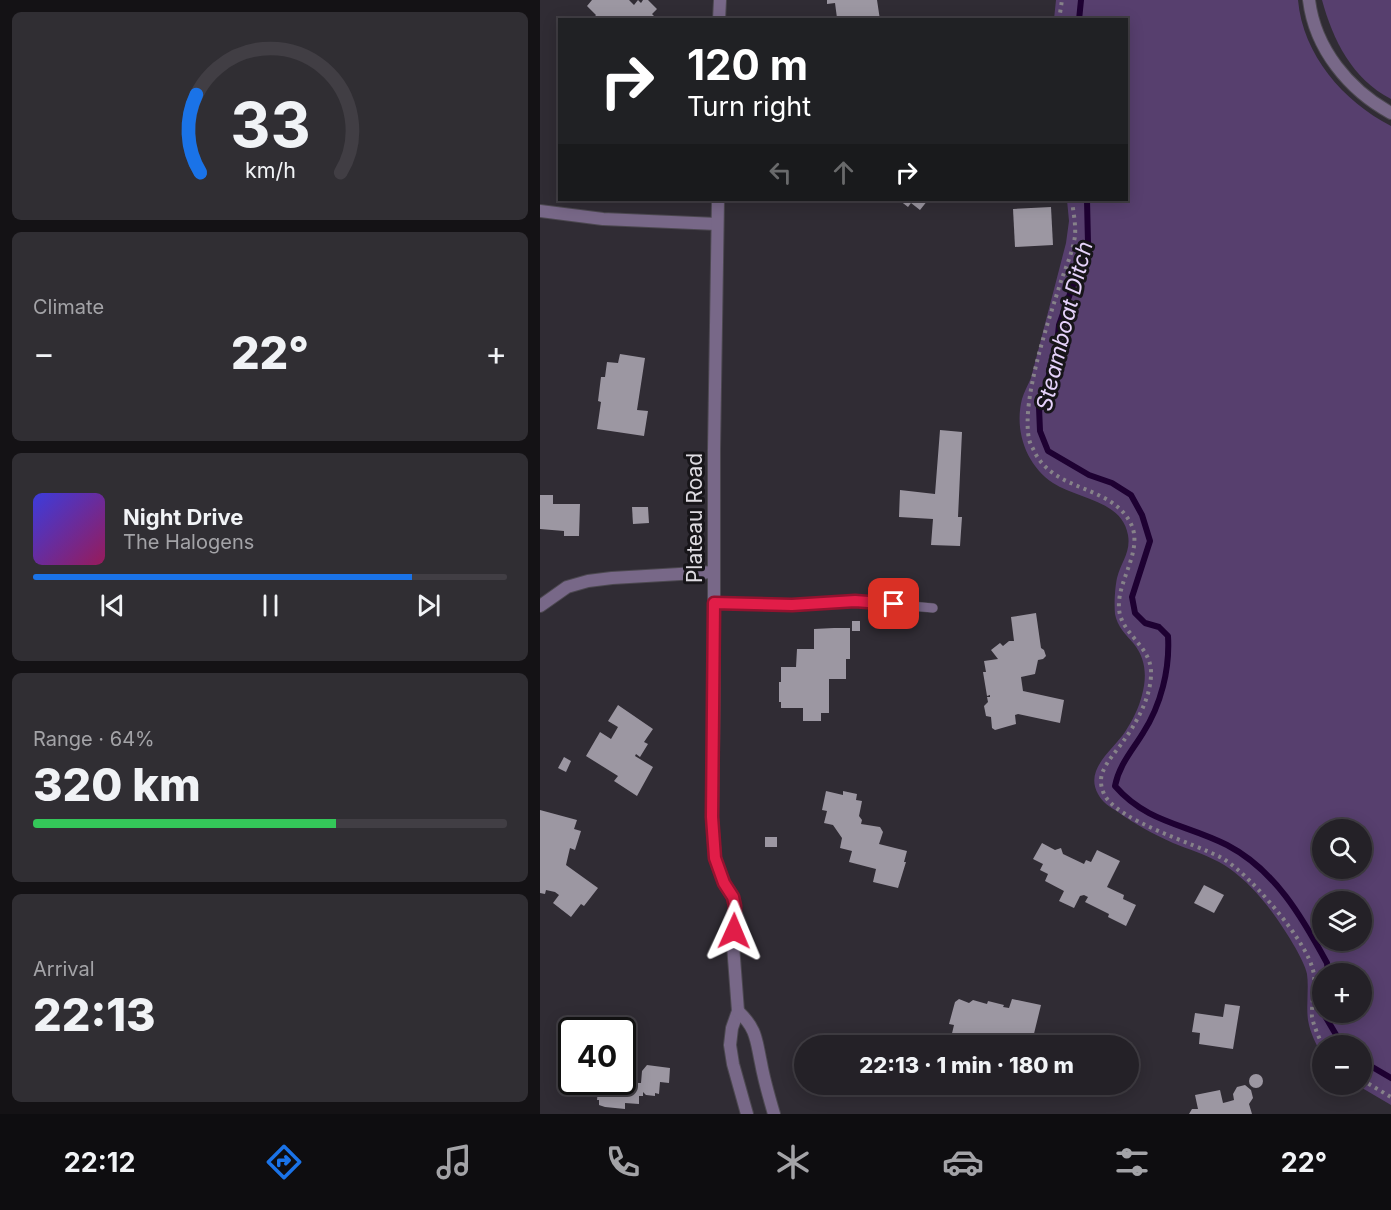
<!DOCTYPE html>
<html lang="en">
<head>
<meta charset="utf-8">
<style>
  body { margin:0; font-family:Inter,sans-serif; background:#302e33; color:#f1f3f6; height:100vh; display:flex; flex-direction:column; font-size:22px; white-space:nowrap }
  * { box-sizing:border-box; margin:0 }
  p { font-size:20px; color:#a3a3a7 }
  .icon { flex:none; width:33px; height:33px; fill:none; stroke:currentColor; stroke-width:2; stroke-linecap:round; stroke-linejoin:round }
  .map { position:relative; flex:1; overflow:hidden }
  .drawer { display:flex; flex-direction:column; gap:12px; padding:12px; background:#141215; width:540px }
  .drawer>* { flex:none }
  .guide { position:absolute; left:18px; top:18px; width:570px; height:183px; border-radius:0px; box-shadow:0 3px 15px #0003,0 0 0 2px #413e44; background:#202124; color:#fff; overflow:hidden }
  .buttons { position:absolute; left:772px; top:819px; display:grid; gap:12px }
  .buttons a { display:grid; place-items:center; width:60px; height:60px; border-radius:50%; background:#242127; box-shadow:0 3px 15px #0003,0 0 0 2px #413e44; font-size:30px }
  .speed { position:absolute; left:18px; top:1017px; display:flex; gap:12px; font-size:30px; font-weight:700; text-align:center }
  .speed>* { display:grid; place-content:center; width:78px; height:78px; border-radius:50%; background:#242127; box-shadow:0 3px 15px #0003,0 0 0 2px #413e44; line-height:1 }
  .speed .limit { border:3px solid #111; border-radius:9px; background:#fff; color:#111 }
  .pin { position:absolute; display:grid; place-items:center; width:51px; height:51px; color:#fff; margin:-26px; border-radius:12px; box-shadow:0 3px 9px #0006 }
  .me { position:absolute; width:66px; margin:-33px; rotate:1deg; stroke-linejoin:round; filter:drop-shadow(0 0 4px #0008) }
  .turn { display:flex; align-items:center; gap:21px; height:126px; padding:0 30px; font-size:27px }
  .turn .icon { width:78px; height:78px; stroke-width:2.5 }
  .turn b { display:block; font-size:42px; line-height:51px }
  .lanes { display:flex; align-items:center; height:57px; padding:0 30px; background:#0003; justify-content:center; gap:30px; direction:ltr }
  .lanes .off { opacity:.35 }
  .big { font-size:45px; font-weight:800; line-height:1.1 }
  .drawer .card { flex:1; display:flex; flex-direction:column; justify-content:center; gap:9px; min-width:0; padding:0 21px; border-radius:9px; background:#302e33 }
  .drawer .dial { align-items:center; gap:0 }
  .dial svg { height:156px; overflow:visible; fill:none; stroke:#413e44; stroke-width:7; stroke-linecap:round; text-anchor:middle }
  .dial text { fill:#f1f3f6; stroke:none }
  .song { display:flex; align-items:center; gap:18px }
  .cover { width:72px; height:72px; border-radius:9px; background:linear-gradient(135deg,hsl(240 70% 55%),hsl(330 70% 35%)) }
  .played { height:6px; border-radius:3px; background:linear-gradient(90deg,#1a73e8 80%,#413e44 80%) }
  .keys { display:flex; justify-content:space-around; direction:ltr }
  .heat { display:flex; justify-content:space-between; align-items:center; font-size:33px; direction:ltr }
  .charge { height:9px; border-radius:4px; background:linear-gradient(90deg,#34c759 64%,#413e44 0) }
  .trip { position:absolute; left:254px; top:1035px; width:345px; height:60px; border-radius:30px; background:#242127; box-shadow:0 3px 15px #0003,0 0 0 2px #413e44; font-weight:800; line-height:60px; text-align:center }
  .tabs { display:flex; height:96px; justify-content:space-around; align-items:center; background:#0e0d10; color:#a3a3a7 }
  .tabs .icon { width:42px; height:42px }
  .tabs .on { color:#1a73e8 }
  .tabs b { font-size:27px; color:#f1f3f6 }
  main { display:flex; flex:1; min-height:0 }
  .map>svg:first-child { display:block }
</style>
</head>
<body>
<main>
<section class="drawer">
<div class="card dial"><svg viewBox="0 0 100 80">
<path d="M14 69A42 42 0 1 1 86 69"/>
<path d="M14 69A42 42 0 0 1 12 29" stroke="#1a73e8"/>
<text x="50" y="56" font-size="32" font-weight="700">33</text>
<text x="50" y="72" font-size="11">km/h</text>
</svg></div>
<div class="card"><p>Climate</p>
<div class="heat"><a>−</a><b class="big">22°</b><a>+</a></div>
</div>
<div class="card">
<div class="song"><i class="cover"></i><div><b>Night Drive</b><p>The Halogens</p></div></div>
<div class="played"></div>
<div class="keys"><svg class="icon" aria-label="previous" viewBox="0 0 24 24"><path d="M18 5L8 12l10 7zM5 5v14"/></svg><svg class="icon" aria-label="pause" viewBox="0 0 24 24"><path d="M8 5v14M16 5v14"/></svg><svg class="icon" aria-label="next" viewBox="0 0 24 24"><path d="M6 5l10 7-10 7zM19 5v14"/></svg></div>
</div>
<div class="card"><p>Range · 64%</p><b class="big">320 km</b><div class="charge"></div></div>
<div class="card"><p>Arrival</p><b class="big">22:13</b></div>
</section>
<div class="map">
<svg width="851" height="1114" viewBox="0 0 851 1114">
  <rect width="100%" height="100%" fill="#302c34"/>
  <g fill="#573f6e" fill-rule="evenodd">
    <path d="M 516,0 L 758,0 C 763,55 803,101 851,126 L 851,1105 L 817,1085 L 822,1084 L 822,1046 L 783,1046 L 783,1055 L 781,1053 C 775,1042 770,1032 768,1020 C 766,1005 769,989 767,974 C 764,957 733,911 720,897 C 709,884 694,870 679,862 C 664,854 648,849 633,843 C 613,834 595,824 578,812 C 570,807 562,802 558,794 C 544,769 573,750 585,732 C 592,721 599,708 602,695 C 607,677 606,659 594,644 C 586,635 577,626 575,614 C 574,604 575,587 577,578 C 581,562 591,552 588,535 C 582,500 537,499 513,483 C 486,465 474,430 482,399 C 484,392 488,385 491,378 L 526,243 L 529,221 L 527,200 L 586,200 L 586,20 L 514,19 ZM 783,830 L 822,830 L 822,868 L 783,868 ZM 783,902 L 822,902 L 822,940 L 783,940 ZM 783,974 L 822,974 L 822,1012 L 783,1012 Z"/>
    <path d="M 782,0 L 851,0 L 851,99 C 812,79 793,40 782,0 Z"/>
  </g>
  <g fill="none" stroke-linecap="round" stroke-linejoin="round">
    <g stroke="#1e0132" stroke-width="6">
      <path d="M 539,20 L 541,0"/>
      <path d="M 547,200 L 548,243 L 519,325 L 516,353 L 499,407 L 500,431 L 508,451 L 549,475 L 572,483 L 591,495 L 602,515 L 610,541 L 592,597 L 595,613 L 605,623 L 619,627 L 628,636 C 630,669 621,705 603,733 C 592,751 579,765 575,786 C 607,823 646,824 687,845 C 735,870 762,917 787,963 L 788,974"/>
      <path d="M 785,1012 L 785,1016 L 798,1038 L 806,1046"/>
      <path d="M 822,1061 L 851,1078"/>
    </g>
  </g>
  <g fill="#9c97a2">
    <path d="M 52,0 L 89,0 L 94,5 L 98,0 L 101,3 L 103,0 L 108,0 L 117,9 L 112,14 L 118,20 L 52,20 L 56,15 L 47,6 Z"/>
    <path d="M 287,0 L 337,0 L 340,20 L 306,20 L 306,17 L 297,18 L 295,3 L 287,4 Z"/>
    <path d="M 359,200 L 388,200 L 380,210 L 371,203 L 368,207 Z"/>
    <path d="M 511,207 L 513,245 L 475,247 L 473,209 Z"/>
    <path d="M 80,354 L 105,358 L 97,410 L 108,411 L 104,436 L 57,429 L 61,402 L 58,401 L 61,377 L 65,377 L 67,362 L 78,363 Z"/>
    <path d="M 400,430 L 422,432 L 418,517 L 422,517 L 420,546 L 391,545 L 393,519 L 359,517 L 360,490 L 395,494 Z"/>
    <path d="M 0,495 L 13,495 L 13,504 L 40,504 L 39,536 L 24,536 L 24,531 L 0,529 Z"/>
    <path d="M 92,507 L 108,507 L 109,523 L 93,524 Z"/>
    <path d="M 496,613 L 501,648 L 504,650 L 506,656 L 503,659 L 498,660 L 495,674 L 481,677 L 483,691 L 524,700 L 520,723 L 478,714 L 475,715 L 476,724 L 455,730 L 452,728 L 451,717 L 446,716 L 444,706 L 448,702 L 447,697 L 450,697 L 450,695 L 447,696 L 443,672 L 446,672 L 444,661 L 458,659 L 451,650 L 460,643 L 463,646 L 469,641 L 474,641 L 471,617 Z"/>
    <rect x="312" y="621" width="8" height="10"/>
    <path d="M 294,628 L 310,628 L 310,659 L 306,659 L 306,679 L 289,679 L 289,713 L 281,713 L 281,721 L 263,721 L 263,708 L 241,708 L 241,702 L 239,702 L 239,682 L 241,682 L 241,667 L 256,667 L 257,649 L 274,649 L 274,629 Z"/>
    <path d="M 78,705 L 113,729 L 104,742 L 108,744 L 100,757 L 96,754 L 95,756 L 113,767 L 97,796 L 74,781 L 78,776 L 46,756 L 60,732 L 71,739 L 78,727 L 68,721 Z"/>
    <path d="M 24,757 L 31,761 L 26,772 L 18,768 Z"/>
    <path d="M 286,791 L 303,795 L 303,791 L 317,794 L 316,800 L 322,801 L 319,816 L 322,820 L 321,824 L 340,827 L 343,832 L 339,844 L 367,851 L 364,862 L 366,862 L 358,888 L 333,882 L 336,869 L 309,862 L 312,851 L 300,848 L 302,838 L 293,825 L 284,823 L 287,811 L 282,810 Z"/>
    <path d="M 0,810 L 37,820 L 34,829 L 41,831 L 35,850 L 30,848 L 26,865 L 58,888 L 44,906 L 41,904 L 31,917 L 13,903 L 19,895 L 15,892 L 6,890 L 5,894 L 0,893 Z"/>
    <rect x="225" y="837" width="12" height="10"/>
    <path d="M 502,843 L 515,850 L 521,848 L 523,854 L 544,864 L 546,860 L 551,862 L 557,850 L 580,861 L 567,887 L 584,895 L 583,899 L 596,905 L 586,926 L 568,917 L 569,914 L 545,902 L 548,897 L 544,895 L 540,896 L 534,908 L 519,901 L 524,891 L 505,881 L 508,874 L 500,870 L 503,864 L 493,859 Z"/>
    <path d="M 664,885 L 684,895 L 674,913 L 654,903 Z"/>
    <path d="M 419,999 L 429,1003 L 433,1000 L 447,1004 L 448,1001 L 464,1005 L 463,1007 L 469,1008 L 472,999 L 501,1005 L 491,1046 L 409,1046 L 414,1025 L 409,1024 L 415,1002 Z"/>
    <path d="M 685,1004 L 700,1006 L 693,1049 L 659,1044 L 660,1033 L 652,1032 L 655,1013 L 683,1017 Z"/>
    <path d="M 64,1026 L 82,1028 L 81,1030 L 53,1030 L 53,1027 Z"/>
    <path d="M 107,1065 L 130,1068 L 129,1083 L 120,1082 L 119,1094 L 115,1093 L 115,1096 L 106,1095 L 103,1092 L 103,1096 L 99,1096 L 99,1104 L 85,1103 L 85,1109 L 65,1107 L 59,1105 L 59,1100 L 57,1100 L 58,1090 L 44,1089 L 45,1082 L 101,1083 L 102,1071 Z"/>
    <circle cx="716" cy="1081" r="7"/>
    <path d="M 705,1085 L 711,1090 L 713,1098 L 709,1104 L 712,1114 L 649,1114 L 652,1109 L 658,1109 L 655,1095 L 680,1090 L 683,1103 L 687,1102 L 694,1100 L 693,1094 L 697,1087 Z"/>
  </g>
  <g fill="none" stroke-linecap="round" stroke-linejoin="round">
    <g stroke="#4c4850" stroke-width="10">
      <path id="service" d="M 174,603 L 252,605 L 315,601 L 393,608"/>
    </g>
    <g stroke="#4c4850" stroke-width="14">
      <g id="minor">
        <path d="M 769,0 C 775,49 809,90 851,113"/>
        <path d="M 0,211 L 63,219 L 177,224"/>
        <path d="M 0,606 L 27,587 L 48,581 L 72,578 L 174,572"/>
      </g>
    </g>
    <g stroke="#4c4850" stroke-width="14">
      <g id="tertiary">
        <path d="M 179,20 L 180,0"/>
        <path d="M 178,200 L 174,450 L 174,689 L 172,817 L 175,858 L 184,883 L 193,897 L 195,906 L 193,945 L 198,1011 L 192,1028 L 190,1045 L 193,1064 L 207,1114"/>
        <path d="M 198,1011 C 217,1029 216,1040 221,1063 C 224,1080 229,1097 234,1114"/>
      </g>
    </g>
    <g stroke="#868289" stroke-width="4" stroke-dasharray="3 4.5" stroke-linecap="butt">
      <path d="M 519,20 L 522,0"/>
      <path d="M 532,200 C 533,211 536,224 535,236 C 533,251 526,267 521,281 C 509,320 481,399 489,439 C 490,444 493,448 495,453 C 516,492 570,485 590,522 C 605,549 577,580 579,608 C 580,633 610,645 611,671 C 612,696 596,724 582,743 C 575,753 566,762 562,774 C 560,781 561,787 564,794 C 577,821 654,843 682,858 C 692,864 701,872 710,881 C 730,901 766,943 773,970 C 777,985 771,1002 772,1017 C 774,1027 779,1037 783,1047"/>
      <path d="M 822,1080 L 851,1097"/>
    </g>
    <use href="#service" stroke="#786888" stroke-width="9"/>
    <use href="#minor" stroke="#786888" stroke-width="12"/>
    <use href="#tertiary" stroke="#786888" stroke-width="12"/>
  </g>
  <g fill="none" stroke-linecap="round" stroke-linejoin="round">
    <g stroke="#92132f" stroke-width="15">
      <path id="route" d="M 194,931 L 195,906 L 193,897 L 184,883 L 175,858 L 172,817 L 174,603 L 252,605 L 315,601 L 354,604"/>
    </g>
    <use href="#route" stroke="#e11d48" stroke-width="10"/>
  </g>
  <g text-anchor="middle" stroke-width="6" stroke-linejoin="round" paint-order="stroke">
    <g font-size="21" fill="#dfdce2" stroke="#171519">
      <text transform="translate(155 518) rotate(-90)" y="7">Plateau Road</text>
    </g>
    <g font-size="22" font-style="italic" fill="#e6d3fb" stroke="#171519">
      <text transform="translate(524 326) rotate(-76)" y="8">Steamboat Ditch</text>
    </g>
  </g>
</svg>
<div class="buttons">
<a><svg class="icon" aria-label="search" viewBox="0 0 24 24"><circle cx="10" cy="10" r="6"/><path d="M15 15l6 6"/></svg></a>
<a><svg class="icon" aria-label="layers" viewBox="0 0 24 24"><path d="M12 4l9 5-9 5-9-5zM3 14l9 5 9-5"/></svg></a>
<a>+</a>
<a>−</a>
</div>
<div class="speed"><div class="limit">40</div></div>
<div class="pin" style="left:354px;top:604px;background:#d93025"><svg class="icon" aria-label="arrive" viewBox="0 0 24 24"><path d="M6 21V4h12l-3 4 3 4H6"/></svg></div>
<svg class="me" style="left:194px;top:931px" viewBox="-20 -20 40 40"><path d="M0-17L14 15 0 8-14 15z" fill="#e11d48" stroke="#fff" stroke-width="4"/></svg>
<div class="trip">22:13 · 1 min · 180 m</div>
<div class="guide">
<div class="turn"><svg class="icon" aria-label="right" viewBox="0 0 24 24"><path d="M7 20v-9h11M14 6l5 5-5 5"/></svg><div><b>120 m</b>Turn right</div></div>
<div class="lanes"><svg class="icon off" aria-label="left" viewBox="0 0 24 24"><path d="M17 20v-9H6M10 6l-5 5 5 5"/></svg><svg class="icon off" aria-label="ahead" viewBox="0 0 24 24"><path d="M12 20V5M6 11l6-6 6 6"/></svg><svg class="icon" aria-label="right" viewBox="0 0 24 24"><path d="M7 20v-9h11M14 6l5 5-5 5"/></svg></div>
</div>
</div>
</main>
<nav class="tabs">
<b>22:12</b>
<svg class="icon on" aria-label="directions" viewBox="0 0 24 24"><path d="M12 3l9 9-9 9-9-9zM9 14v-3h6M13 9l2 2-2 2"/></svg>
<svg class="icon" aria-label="music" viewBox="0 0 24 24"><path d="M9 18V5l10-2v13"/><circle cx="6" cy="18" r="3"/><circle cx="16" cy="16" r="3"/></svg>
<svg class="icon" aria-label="phone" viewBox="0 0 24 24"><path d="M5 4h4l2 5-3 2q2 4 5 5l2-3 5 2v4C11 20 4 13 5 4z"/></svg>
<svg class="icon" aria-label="climate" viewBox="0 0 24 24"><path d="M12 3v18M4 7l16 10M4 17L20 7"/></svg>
<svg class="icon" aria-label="car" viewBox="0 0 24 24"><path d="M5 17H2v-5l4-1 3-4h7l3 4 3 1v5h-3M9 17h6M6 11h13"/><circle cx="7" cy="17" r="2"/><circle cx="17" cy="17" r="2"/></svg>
<svg class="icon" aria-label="filters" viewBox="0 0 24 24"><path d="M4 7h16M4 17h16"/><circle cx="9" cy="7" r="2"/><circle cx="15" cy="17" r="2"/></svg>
<b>22°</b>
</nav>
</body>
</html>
